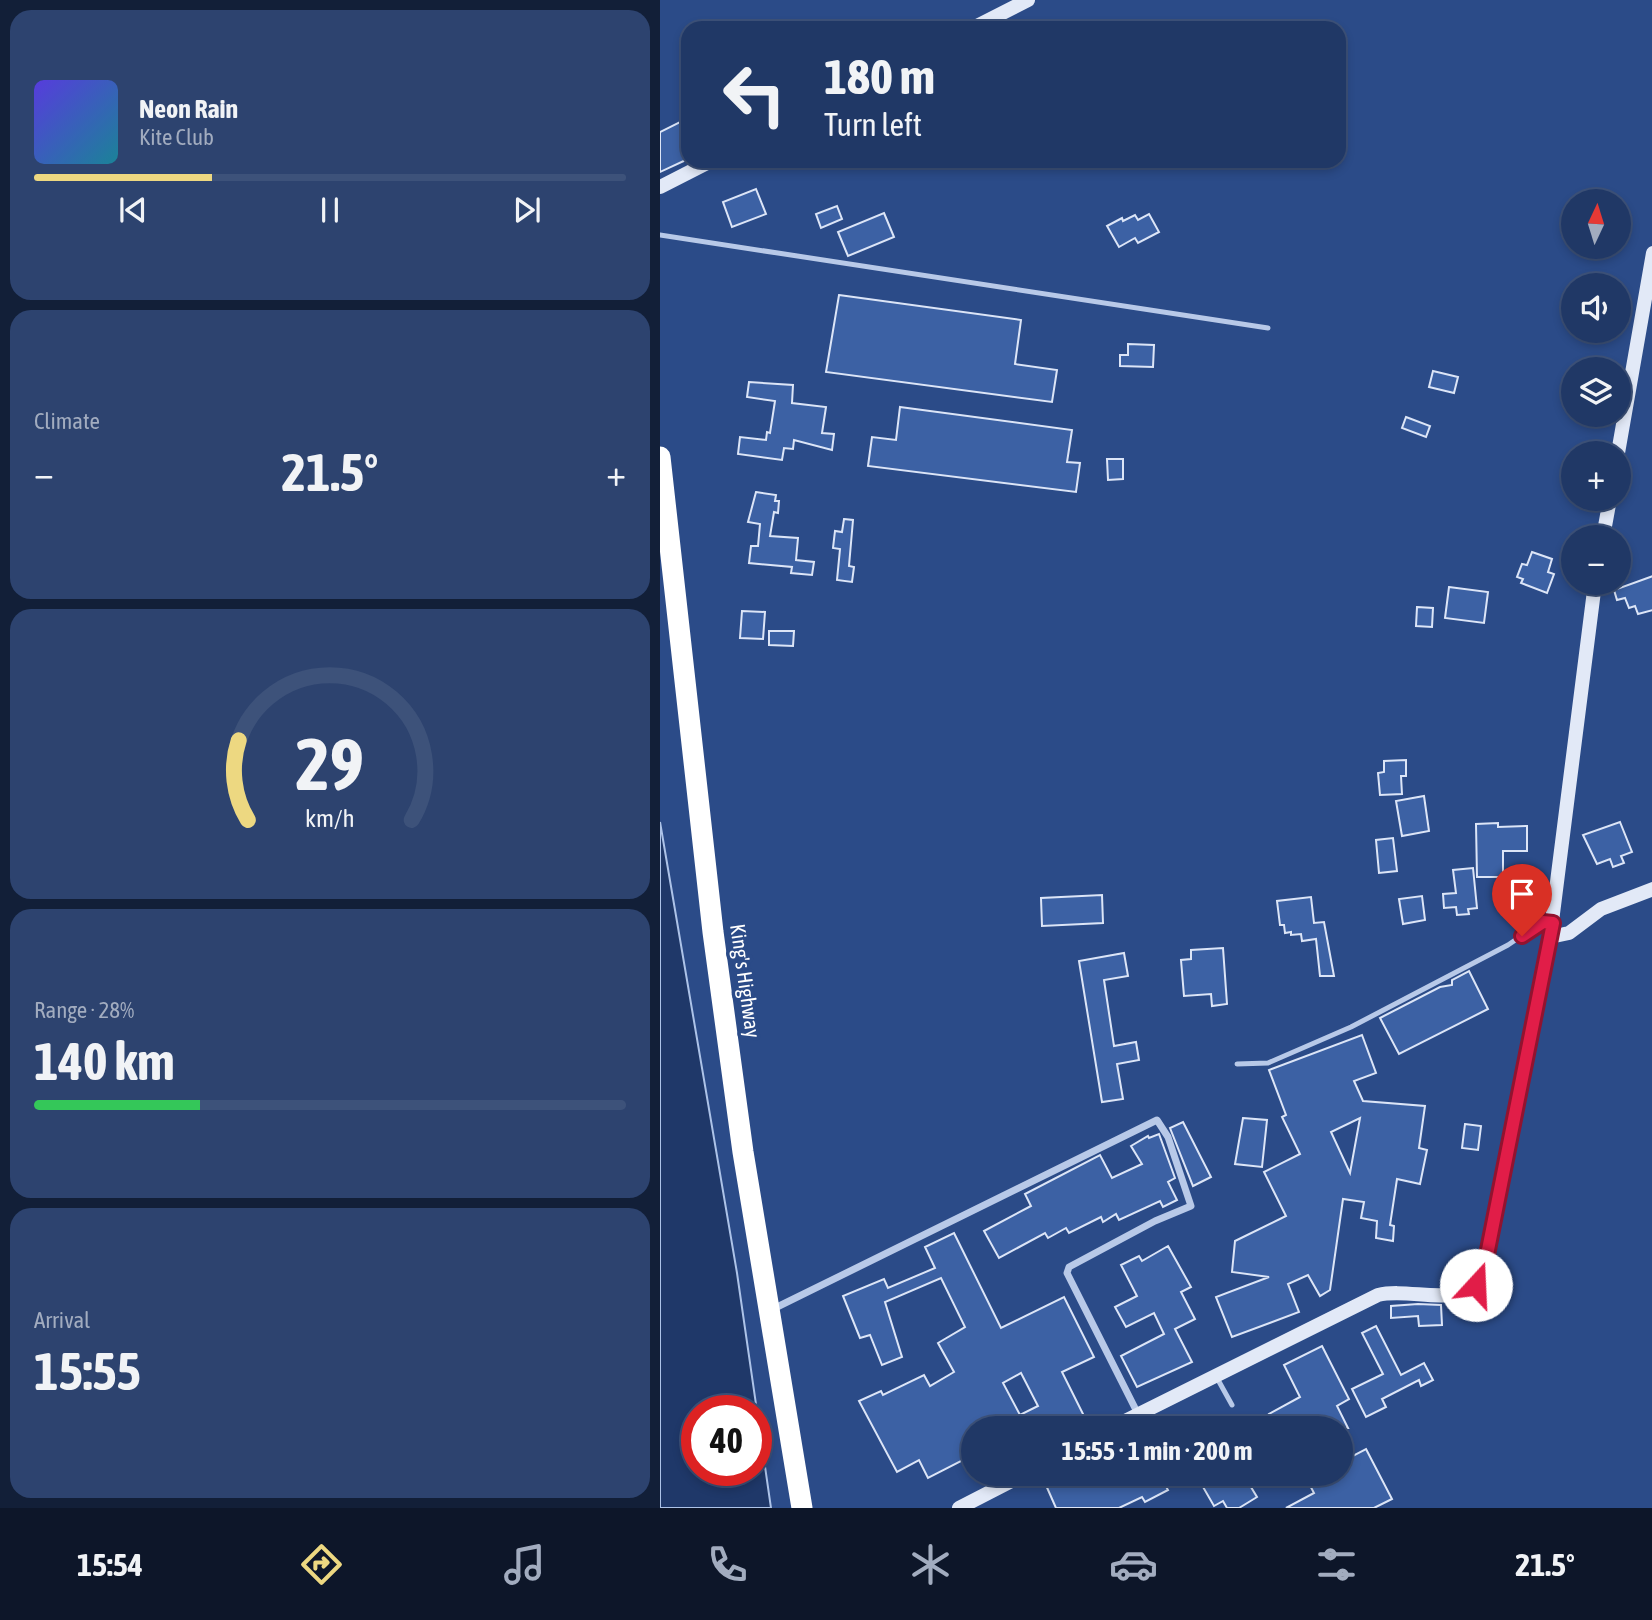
<!DOCTYPE html>
<html lang="en">
<head>
<meta charset="utf-8">
<style>
  body { margin:0; font-family:"Asap Condensed",sans-serif; background:#2d436f; color:#f1f3f6; height:100vh; display:flex; flex-direction:column; font-size:26px; white-space:nowrap }
  * { box-sizing:border-box; margin:0 }
  p { font-size:23px; color:#a2acbf }
  .icon { flex:none; width:38px; height:38px; fill:none; stroke:currentColor; stroke-width:2; stroke-linecap:round; stroke-linejoin:round }
  .map { position:relative; flex:1; overflow:hidden }
  .side { display:flex; flex-direction:column; gap:10px; padding:10px; background:#121f38; width:660px }
  .side>* { flex:none }
  .top-card { position:absolute; left:21px; top:21px; width:665px; height:147px; border-radius:21px; box-shadow:0 4px 10px #0003,0 0 0 2px #3d527a; background:#203866; color:#f1f3f6; overflow:hidden }
  .needle { width:46px; rotate:4deg }
  .fabs { position:absolute; left:901px; top:189px; display:grid; gap:14px }
  .fabs a { display:grid; place-items:center; width:70px; height:70px; border-radius:50%; background:#203866; box-shadow:0 4px 10px #0003,0 0 0 2px #3d527a; font-size:35px }
  .speed { position:absolute; left:21px; top:1395px; display:flex; gap:14px; font-size:35px; font-weight:700; text-align:center }
  .speed>* { display:grid; place-content:center; width:91px; height:91px; border-radius:50%; background:#203866; box-shadow:0 4px 10px #0003,0 0 0 2px #3d527a; line-height:1 }
  .speed .limit { border:10px solid #d22; background:#fff; color:#111 }
  .pin { position:absolute; display:grid; place-items:center; width:60px; height:60px; color:#fff; margin:-72px -30px; border-radius:50% 50% 50% 0; rotate:-45deg; box-shadow:0 0 7px #0007 }
  .pin .icon { rotate:45deg }
  .me { position:absolute; width:77px; margin:-38px; rotate:20deg; stroke-linejoin:round; filter:drop-shadow(0 0 5px #0008) }
  .turn { display:flex; align-items:center; gap:24px; height:147px; padding:0 28px; font-size:32px }
  .turn .icon { width:91px; height:91px; stroke-width:2.5 }
  .turn b { display:block; font-size:49px; line-height:60px }
  .big { font-size:52px; font-weight:700; line-height:1.1 }
  .side .widget { flex:1; display:flex; flex-direction:column; justify-content:center; gap:10px; min-width:0; padding:0 24px; border-radius:21px; background:#2d436f }
  .side .dial { align-items:center; gap:0 }
  .dial svg { height:182px; overflow:visible; fill:none; stroke:#3d527a; stroke-width:7; stroke-linecap:round; text-anchor:middle }
  .dial text { fill:#f1f3f6; stroke:none }
  .song { display:flex; align-items:center; gap:21px }
  .cover { width:84px; height:84px; border-radius:10px; background:linear-gradient(135deg,hsl(250 70% 55%),hsl(190 70% 35%)) }
  .played { height:7px; border-radius:4px; background:linear-gradient(90deg,#edd881 30%,#3d527a 30%) }
  .keys { display:flex; justify-content:space-around; direction:ltr }
  .heat { display:flex; justify-content:space-between; align-items:center; font-size:38px; direction:ltr }
  .charge { height:10px; border-radius:5px; background:linear-gradient(90deg,#34c759 28%,#3d527a 0) }
  .trip { position:absolute; left:301px; top:1416px; width:392px; height:70px; border-radius:35px; background:#203866; box-shadow:0 4px 10px #0003,0 0 0 2px #3d527a; font-weight:700; line-height:70px; text-align:center }
  .dock { display:flex; height:112px; justify-content:space-around; align-items:center; background:#0d1629; color:#a2acbf }
  .dock .icon { width:49px; height:49px }
  .dock .selected { color:#edd881 }
  .dock b { font-size:32px; color:#f1f3f6 }
  main { display:flex; flex:1; min-height:0 }
  .map>svg:first-child { display:block }
</style>
</head>
<body>
<main>
<section class="side">
<div class="widget">
<div class="song"><i class="cover"></i><div><b>Neon Rain</b><p>Kite Club</p></div></div>
<div class="played"></div>
<div class="keys"><svg class="icon" aria-label="previous" viewBox="0 0 24 24"><path d="M18 5L8 12l10 7zM5 5v14"/></svg><svg class="icon" aria-label="pause" viewBox="0 0 24 24"><path d="M8 5v14M16 5v14"/></svg><svg class="icon" aria-label="next" viewBox="0 0 24 24"><path d="M6 5l10 7-10 7zM19 5v14"/></svg></div>
</div>
<div class="widget"><p>Climate</p>
<div class="heat"><a>−</a><b class="big">21.5°</b><a>+</a></div>
</div>
<div class="widget dial"><svg viewBox="0 0 100 80">
<path d="M14 69A42 42 0 1 1 86 69"/>
<path d="M14 69A42 42 0 0 1 10 34" stroke="#edd881"/>
<text x="50" y="56" font-size="32" font-weight="700">29</text>
<text x="50" y="72" font-size="11">km/h</text>
</svg></div>
<div class="widget"><p>Range · 28%</p><b class="big">140 km</b><div class="charge"></div></div>
<div class="widget"><p>Arrival</p><b class="big">15:55</b></div>
</section>
<div class="map">
<svg width="993" height="1508" viewBox="0 0 993 1508">
  <rect width="100%" height="100%" fill="#2b4b88"/>
  <path fill="#1f3869" stroke="#adc3e8" stroke-width="2" fill-rule="evenodd" d="M 0,822 L 77,1273 L 111,1508 L 0,1508 ZM 96,1410 L 96,1470 L 37,1470 L 37,1410 Z"/>
  <g fill="#3c61a4" stroke="#dce5f7" stroke-width="2" fill-rule="evenodd">
    <path d="M 28,118 L 28,159 L 0,172 L 0,132 Z"/>
    <path d="M 96,189 L 106,214 L 72,227 L 63,202 Z"/>
    <path d="M 177,206 L 182,219 L 161,228 L 156,214 Z"/>
    <path d="M 224,213 L 234,237 L 188,256 L 178,232 Z"/>
    <path d="M 489,214 L 499,232 L 478,243 L 475,238 L 459,247 L 447,226 L 462,218 L 463,221 L 475,215 L 478,220 Z"/>
    <path d="M 179,295 L 361,320 L 355,364 L 397,370 L 392,402 L 166,372 Z"/>
    <path d="M 468,344 L 494,345 L 493,367 L 460,366 L 460,355 L 468,355 Z"/>
    <path d="M 773,371 L 798,377 L 794,393 L 769,387 Z"/>
    <path d="M 89,382 L 133,385 L 132,403 L 166,407 L 162,433 L 174,434 L 172,450 L 134,440 L 133,449 L 124,448 L 122,460 L 78,454 L 80,437 L 106,440 L 107,432 L 110,433 L 115,401 L 87,397 Z"/>
    <path d="M 240,407 L 412,430 L 407,462 L 420,463 L 416,492 L 208,466 L 212,437 L 236,440 Z"/>
    <path d="M 746,417 L 770,426 L 766,437 L 742,428 Z"/>
    <path d="M 447,459 L 463,459 L 463,479 L 448,480 Z"/>
    <path d="M 96,492 L 116,495 L 115,501 L 119,501 L 118,513 L 114,512 L 110,536 L 138,538 L 136,560 L 154,562 L 152,575 L 131,573 L 132,567 L 89,563 L 91,546 L 98,546 L 100,524 L 88,522 Z"/>
    <path d="M 184,519 L 193,520 L 189,566 L 194,567 L 192,582 L 177,580 L 180,549 L 173,548 L 175,531 L 182,532 Z"/>
    <path d="M 872,552 L 892,559 L 888,572 L 894,574 L 887,593 L 861,583 L 863,579 L 857,577 L 862,564 L 867,565 Z"/>
    <path d="M 993,576 L 993,610 L 978,614 L 975,606 L 969,608 L 965,598 L 957,600 L 954,590 Z"/>
    <path d="M 789,587 L 828,592 L 824,623 L 785,618 Z"/>
    <path d="M 757,607 L 773,608 L 772,627 L 756,626 Z"/>
    <path d="M 82,611 L 105,612 L 103,639 L 80,638 Z"/>
    <path d="M 109,631 L 134,631 L 133,646 L 109,645 Z"/>
    <path d="M 746,760 L 746,776 L 741,776 L 742,794 L 720,795 L 718,773 L 724,772 L 724,761 Z"/>
    <path d="M 764,796 L 769,831 L 742,836 L 736,801 Z"/>
    <path d="M 960,822 L 972,852 L 961,856 L 964,863 L 953,867 L 950,859 L 937,864 L 923,835 Z"/>
    <path d="M 838,823 L 838,827 L 867,826 L 867,851 L 843,851 L 843,877 L 817,877 L 816,824 Z"/>
    <path d="M 733,838 L 737,871 L 719,873 L 716,840 Z"/>
    <path d="M 813,868 L 817,908 L 808,909 L 809,914 L 797,915 L 796,907 L 784,908 L 783,894 L 796,893 L 793,870 Z"/>
    <path d="M 442,895 L 443,923 L 382,926 L 381,898 Z"/>
    <path d="M 762,896 L 765,920 L 743,924 L 739,899 Z"/>
    <path d="M 651,897 L 654,923 L 664,922 L 674,976 L 660,976 L 656,939 L 642,941 L 641,934 L 631,935 L 631,932 L 625,933 L 624,925 L 620,925 L 617,901 Z"/>
    <path d="M 563,948 L 567,1004 L 552,1006 L 551,994 L 524,996 L 521,960 L 531,959 L 531,950 Z"/>
    <path d="M 464,953 L 468,976 L 444,980 L 454,1046 L 476,1042 L 479,1060 L 457,1064 L 463,1099 L 442,1102 L 419,961 Z"/>
    <path d="M 809,971 L 828,1009 L 739,1054 L 720,1018 L 780,987 L 792,985 L 792,980 Z"/>
    <path d="M 702,1035 L 716,1073 L 694,1081 L 703,1101 L 765,1106 L 759,1148 L 767,1150 L 760,1184 L 737,1179 L 730,1225 L 734,1226 L 733,1241 L 716,1238 L 717,1221 L 701,1218 L 704,1202 L 683,1199 L 670,1290 L 660,1296 L 648,1275 L 628,1284 L 639,1312 L 572,1337 L 556,1297 L 609,1277 L 572,1272 L 575,1241 L 626,1216 L 604,1172 L 640,1154 L 622,1117 L 626,1115 L 609,1070 ZM 700,1118 L 690,1173 L 671,1132 Z"/>
    <path d="M 583,1118 L 607,1120 L 602,1167 L 575,1164 Z"/>
    <path d="M 523,1122 L 551,1177 L 533,1186 L 510,1128 Z"/>
    <path d="M 805,1124 L 821,1126 L 818,1150 L 802,1148 Z"/>
    <path d="M 499,1134 L 515,1178 L 508,1182 L 517,1200 L 503,1207 L 500,1201 L 459,1220 L 456,1214 L 443,1222 L 441,1217 L 409,1233 L 406,1228 L 388,1238 L 385,1233 L 339,1258 L 324,1231 L 371,1206 L 365,1194 L 440,1155 L 452,1178 L 482,1164 L 471,1146 L 488,1136 L 489,1138 Z"/>
    <path d="M 294,1233 L 341,1328 L 404,1297 L 434,1357 L 402,1372 L 430,1428 L 313,1428 L 313,1455 L 268,1478 L 259,1460 L 237,1472 L 199,1401 L 221,1391 L 223,1395 L 264,1375 L 270,1386 L 294,1372 L 278,1343 L 305,1327 L 281,1278 L 225,1302 L 242,1357 L 222,1365 L 210,1335 L 200,1338 L 183,1296 L 224,1279 L 228,1288 L 275,1268 L 265,1247 ZM 361,1373 L 378,1406 L 360,1415 L 343,1383 Z"/>
    <path d="M 508,1246 L 531,1287 L 521,1292 L 535,1319 L 515,1329 L 532,1362 L 477,1387 L 461,1356 L 504,1334 L 494,1313 L 466,1327 L 455,1307 L 477,1296 L 461,1265 L 479,1256 L 482,1261 Z"/>
    <path d="M 758,1304 L 781,1305 L 782,1325 L 759,1326 L 758,1316 L 731,1318 L 731,1306 Z"/>
    <path d="M 716,1326 L 741,1375 L 764,1363 L 773,1380 L 761,1386 L 759,1380 L 722,1399 L 726,1407 L 706,1417 L 692,1389 L 723,1374 L 702,1333 Z"/>
    <path d="M 662,1346 L 689,1399 L 677,1406 L 688,1428 L 616,1428 L 609,1414 L 640,1397 L 624,1365 Z"/>
    <path d="M 706,1449 L 732,1499 L 714,1508 L 626,1508 L 654,1493 L 644,1474 L 681,1474 L 681,1462 Z"/>
    <path d="M 408,1474 L 499,1474 L 508,1490 L 485,1502 L 482,1497 L 459,1508 L 396,1508 L 385,1483 Z"/>
    <path d="M 551,1474 L 583,1474 L 597,1497 L 579,1508 L 567,1508 L 563,1501 L 554,1506 L 539,1480 Z"/>
  </g>
  <g fill="none" stroke-linecap="round" stroke-linejoin="round">
    <g stroke="#b8c9e8" stroke-width="5">
      <path d="M 0,235 L 608,328"/>
      <path d="M 577,1064 L 608,1063 L 691,1027 L 848,945 L 876,926 L 889,922"/>
      <path d="M 557,1378 L 572,1405"/>
    </g>
    <path stroke="#b8c9e8" stroke-width="7" d="M 113,1309 L 497,1120 L 508,1137 L 531,1206 L 495,1221 L 409,1267 L 407,1273 L 478,1414"/>
    <g stroke="#e2e9f7" stroke-width="14">
      <path d="M 313,28 L 368,0"/>
      <path d="M 0,187 L 51,161"/>
      <path d="M 958,453 L 993,253"/>
      <path d="M 943,537 L 950,499"/>
      <path d="M 890,937 L 935,583"/>
      <path d="M 451,1428 L 718,1295 C 755,1286 811,1315 826,1266 L 890,937 L 909,933 L 941,909 L 993,889"/>
      <path d="M 299,1508 L 365,1474"/>
    </g>
    <path stroke="#fff" stroke-width="21" d="M 0,457 L 53,932 L 83,1152 L 142,1508"/>
  </g>
  <g fill="none" stroke-linecap="round" stroke-linejoin="round">
    <g stroke="#92132f" stroke-width="18">
      <path id="route" d="M 816,1285 L 825,1265 L 893,923 L 883,922 L 862,936"/>
    </g>
    <use href="#route" stroke="#e11d48" stroke-width="12"/>
  </g>
  <g text-anchor="middle" stroke-width="7" stroke-linejoin="round" paint-order="stroke">
    <g font-size="21" fill="#fff" stroke="#2b4b88">
      <text transform="translate(85 981) rotate(82)" y="7">King's Highway</text>
    </g>
  </g>
</svg>
<div class="fabs">
<a><svg class="needle" viewBox="-14 -14 28 28"><path d="M0-13l5 13h-10z" fill="#e53935"/><path d="M0 13l5-13h-10z" fill="#a2acbf"/></svg></a>
<a><svg class="icon" aria-label="sound" viewBox="0 0 24 24"><path d="M4 9h4l5-4v14l-5-4H4zM17 9q2 3 0 6"/></svg></a>
<a><svg class="icon" aria-label="layers" viewBox="0 0 24 24"><path d="M12 4l9 5-9 5-9-5zM3 14l9 5 9-5"/></svg></a>
<a>+</a>
<a>−</a>
</div>
<div class="speed"><div class="limit">40</div></div>
<div class="pin" style="left:862px;top:936px;background:#d93025"><svg class="icon" aria-label="arrive" viewBox="0 0 24 24"><path d="M6 21V4h12l-3 4 3 4H6"/></svg></div>
<svg class="me" style="left:816px;top:1285px" viewBox="-20 -20 40 40"><circle r="19" fill="#fff"/><path d="M0-13L10 11 0 6-10 11z" fill="#e11d48"/></svg>
<div class="trip">15:55 · 1 min · 200 m</div>
<div class="top-card">
<div class="turn"><svg class="icon" aria-label="left" viewBox="0 0 24 24"><path d="M17 20v-9H6M10 6l-5 5 5 5"/></svg><div><b>180 m</b>Turn left</div></div>
</div>
</div>
</main>
<nav class="dock">
<b>15:54</b>
<svg class="icon selected" aria-label="directions" viewBox="0 0 24 24"><path d="M12 3l9 9-9 9-9-9zM9 14v-3h6M13 9l2 2-2 2"/></svg>
<svg class="icon" aria-label="music" viewBox="0 0 24 24"><path d="M9 18V5l10-2v13"/><circle cx="6" cy="18" r="3"/><circle cx="16" cy="16" r="3"/></svg>
<svg class="icon" aria-label="phone" viewBox="0 0 24 24"><path d="M5 4h4l2 5-3 2q2 4 5 5l2-3 5 2v4C11 20 4 13 5 4z"/></svg>
<svg class="icon" aria-label="climate" viewBox="0 0 24 24"><path d="M12 3v18M4 7l16 10M4 17L20 7"/></svg>
<svg class="icon" aria-label="car" viewBox="0 0 24 24"><path d="M5 17H2v-5l4-1 3-4h7l3 4 3 1v5h-3M9 17h6M6 11h13"/><circle cx="7" cy="17" r="2"/><circle cx="17" cy="17" r="2"/></svg>
<svg class="icon" aria-label="filters" viewBox="0 0 24 24"><path d="M4 7h16M4 17h16"/><circle cx="9" cy="7" r="2"/><circle cx="15" cy="17" r="2"/></svg>
<b>21.5°</b>
</nav>
</body>
</html>
